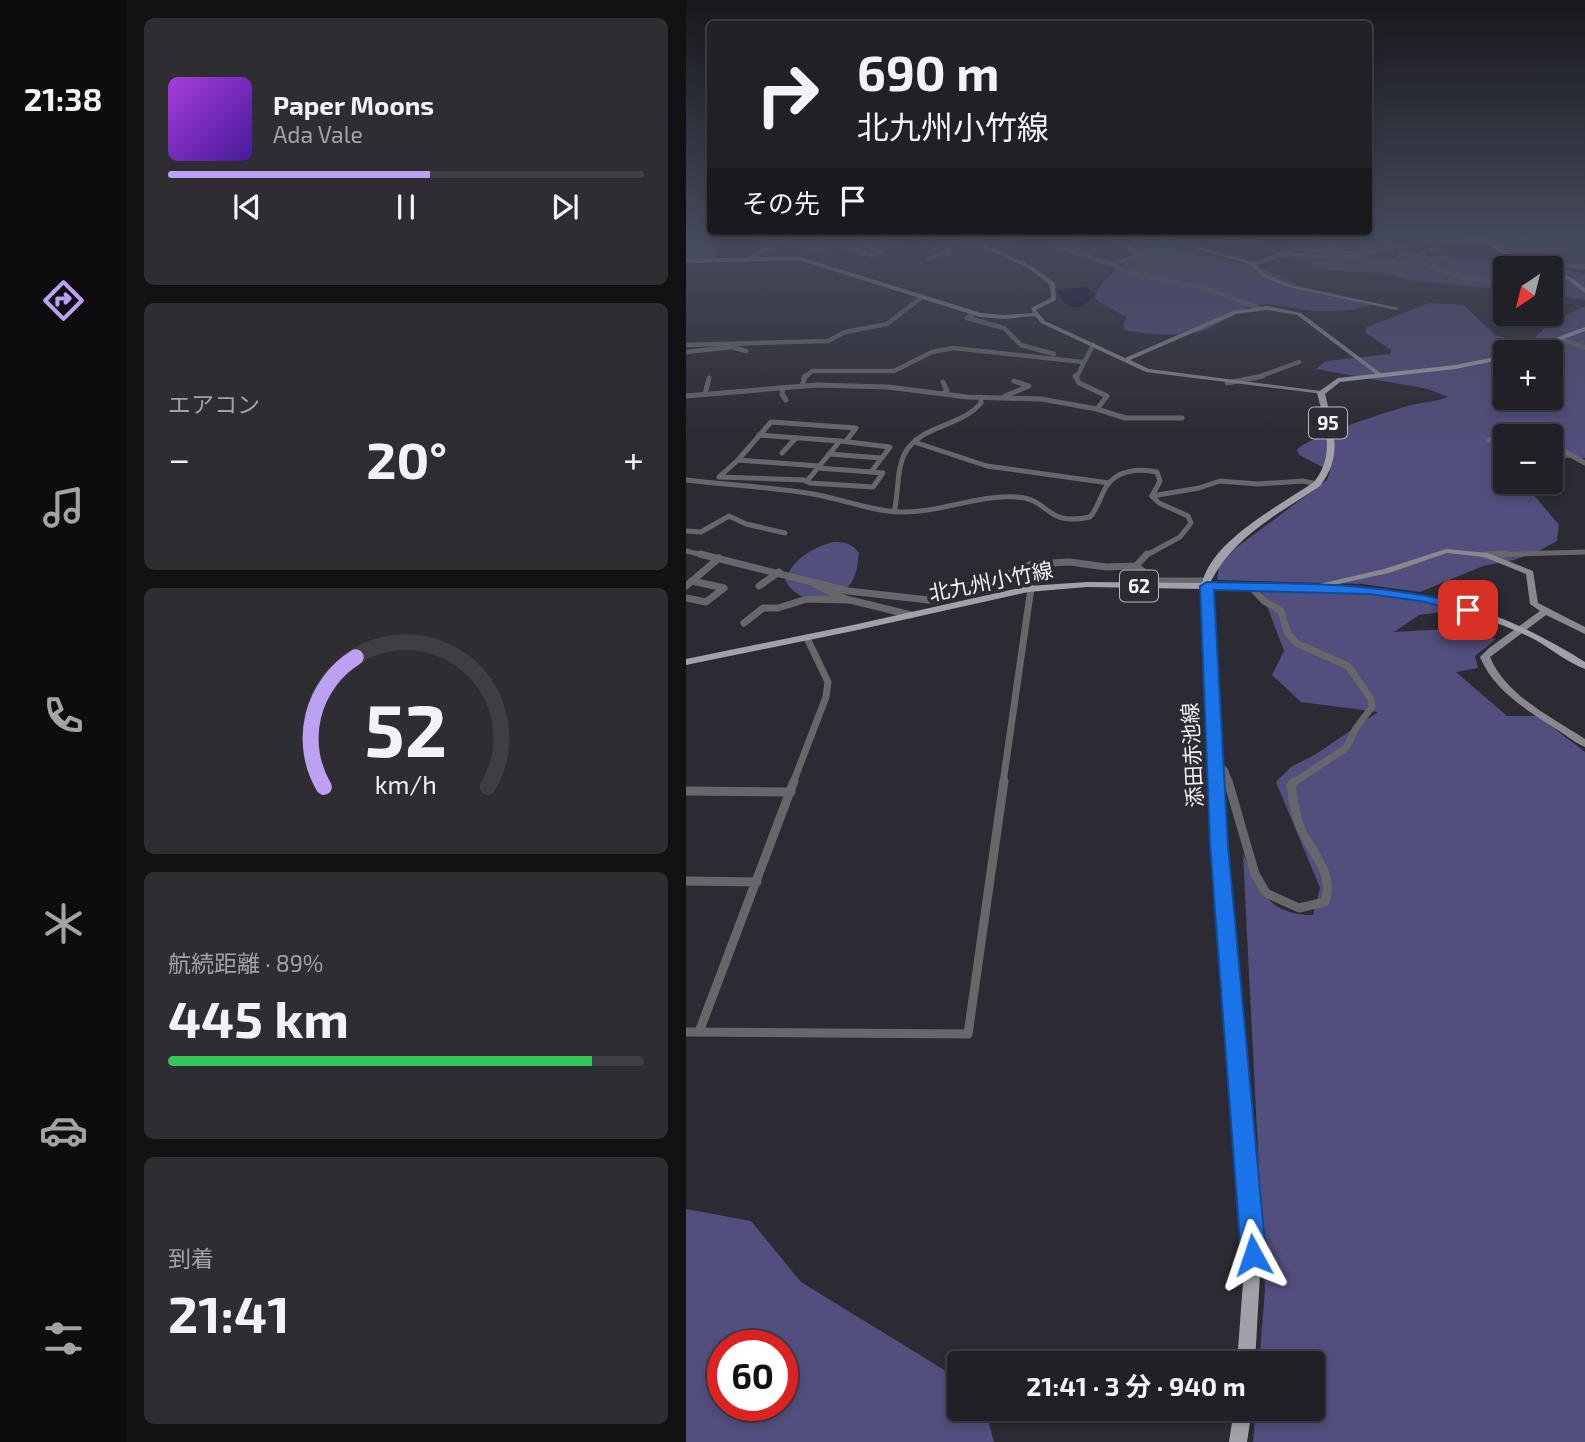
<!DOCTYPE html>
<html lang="ja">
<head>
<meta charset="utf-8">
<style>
  body { margin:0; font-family:"Exo 2","Noto Sans JP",sans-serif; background:#2d2d32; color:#f1f3f6; height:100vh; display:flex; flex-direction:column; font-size:26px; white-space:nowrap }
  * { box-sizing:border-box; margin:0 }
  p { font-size:23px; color:#a2a3a7 }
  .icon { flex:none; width:38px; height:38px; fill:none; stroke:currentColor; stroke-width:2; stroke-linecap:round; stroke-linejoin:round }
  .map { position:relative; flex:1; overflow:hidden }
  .panel { display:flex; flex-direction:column; gap:18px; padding:18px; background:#121215; width:560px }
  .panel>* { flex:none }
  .top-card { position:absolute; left:21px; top:21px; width:665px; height:214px; border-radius:7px; box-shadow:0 4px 10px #0003,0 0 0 2px #3e3e43; background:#212026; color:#f1f3f6; overflow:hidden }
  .needle { width:46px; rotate:215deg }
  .controls { position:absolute; left:807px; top:256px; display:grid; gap:14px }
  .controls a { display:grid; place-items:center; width:70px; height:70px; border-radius:7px; background:#212026; box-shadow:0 4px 10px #0003,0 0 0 2px #3e3e43; font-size:35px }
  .speed { position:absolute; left:21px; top:1330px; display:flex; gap:14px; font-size:35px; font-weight:700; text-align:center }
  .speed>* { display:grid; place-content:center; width:91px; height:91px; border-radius:50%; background:#212026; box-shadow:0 4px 10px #0003,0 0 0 2px #3e3e43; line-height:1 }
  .speed .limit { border:10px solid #d22; background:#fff; color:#111 }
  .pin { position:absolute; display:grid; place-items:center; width:60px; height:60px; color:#fff; margin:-30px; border-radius:14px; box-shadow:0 4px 10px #0006 }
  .me { position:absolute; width:77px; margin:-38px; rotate:355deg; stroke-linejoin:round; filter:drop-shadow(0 0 5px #0008) }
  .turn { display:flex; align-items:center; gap:24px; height:147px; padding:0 35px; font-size:32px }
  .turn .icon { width:91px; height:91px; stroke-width:2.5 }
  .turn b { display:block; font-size:49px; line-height:60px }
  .then { display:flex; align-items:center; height:66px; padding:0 35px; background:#0003; gap:14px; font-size:26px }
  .big { font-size:52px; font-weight:700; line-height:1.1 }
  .panel .widget { flex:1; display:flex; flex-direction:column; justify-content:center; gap:10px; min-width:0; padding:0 24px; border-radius:10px; background:#2d2d32 }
  .panel .dial { align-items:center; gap:0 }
  .dial svg { height:182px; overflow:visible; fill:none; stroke:#3e3e43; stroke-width:7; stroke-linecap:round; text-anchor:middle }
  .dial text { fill:#f1f3f6; stroke:none }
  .song { display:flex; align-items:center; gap:21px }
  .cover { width:84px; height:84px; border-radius:10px; background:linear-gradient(135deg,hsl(280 70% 55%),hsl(260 70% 35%)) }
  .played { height:7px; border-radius:4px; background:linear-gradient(90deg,#bca0f2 55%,#3e3e43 55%) }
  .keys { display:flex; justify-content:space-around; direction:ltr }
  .heat { display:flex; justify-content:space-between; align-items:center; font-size:38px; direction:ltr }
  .charge { height:10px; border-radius:5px; background:linear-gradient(90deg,#34c759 89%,#3e3e43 0) }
  .trip { position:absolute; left:261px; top:1351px; width:378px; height:70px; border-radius:7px; background:#212026; box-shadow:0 4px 10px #0003,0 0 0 2px #3e3e43; font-weight:700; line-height:70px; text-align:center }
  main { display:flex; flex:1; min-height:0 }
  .menu { display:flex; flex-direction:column; width:126px; justify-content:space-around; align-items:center; background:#0d0d0f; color:#a2a3a7 }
  .menu .icon { width:49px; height:49px }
  .menu .selected { color:#bca0f2 }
  .menu b { font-size:32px; color:#f1f3f6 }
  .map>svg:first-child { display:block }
</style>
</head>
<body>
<main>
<nav class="menu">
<b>21:38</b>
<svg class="icon selected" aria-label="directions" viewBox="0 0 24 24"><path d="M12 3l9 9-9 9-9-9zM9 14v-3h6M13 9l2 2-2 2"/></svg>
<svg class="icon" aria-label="music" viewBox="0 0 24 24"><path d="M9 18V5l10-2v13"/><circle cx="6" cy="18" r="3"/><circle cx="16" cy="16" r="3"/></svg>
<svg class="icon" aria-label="phone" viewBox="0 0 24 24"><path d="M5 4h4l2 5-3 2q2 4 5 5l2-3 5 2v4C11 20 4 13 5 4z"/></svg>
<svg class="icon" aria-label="climate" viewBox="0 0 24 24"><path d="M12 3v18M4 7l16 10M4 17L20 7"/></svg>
<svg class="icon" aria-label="car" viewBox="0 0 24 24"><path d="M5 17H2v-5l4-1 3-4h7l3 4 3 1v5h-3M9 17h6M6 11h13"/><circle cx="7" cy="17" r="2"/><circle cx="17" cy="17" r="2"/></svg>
<svg class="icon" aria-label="filters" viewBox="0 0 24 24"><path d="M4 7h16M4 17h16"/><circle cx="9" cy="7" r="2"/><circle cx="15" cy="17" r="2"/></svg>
</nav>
<section class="panel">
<div class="widget">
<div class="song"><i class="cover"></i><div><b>Paper Moons</b><p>Ada Vale</p></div></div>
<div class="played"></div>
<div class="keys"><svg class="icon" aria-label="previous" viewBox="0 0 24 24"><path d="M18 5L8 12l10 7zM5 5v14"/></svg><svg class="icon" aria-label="pause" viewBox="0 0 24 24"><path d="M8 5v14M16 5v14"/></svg><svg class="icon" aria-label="next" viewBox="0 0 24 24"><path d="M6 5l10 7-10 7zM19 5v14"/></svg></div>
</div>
<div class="widget"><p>エアコン</p>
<div class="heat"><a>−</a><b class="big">20°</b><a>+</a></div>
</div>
<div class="widget dial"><svg viewBox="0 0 100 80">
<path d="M14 69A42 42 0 1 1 86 69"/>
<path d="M14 69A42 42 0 0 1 28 12" stroke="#bca0f2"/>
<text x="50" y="56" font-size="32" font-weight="700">52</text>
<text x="50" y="72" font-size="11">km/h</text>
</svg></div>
<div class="widget"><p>航続距離 · 89%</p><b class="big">445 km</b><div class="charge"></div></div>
<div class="widget"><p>到着</p><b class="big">21:41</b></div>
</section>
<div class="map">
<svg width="899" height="1442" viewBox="0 0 899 1442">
  <rect width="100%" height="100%" fill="#2c2b33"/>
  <path fill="#423f64" d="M 800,238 L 899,238 L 899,266 C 865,263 825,265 800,238 Z"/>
  <g fill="#524e7d" fill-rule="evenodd">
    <path d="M 12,240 L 22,241 L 33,247 L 29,259 L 22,262 L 0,263 L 0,241 Z"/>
    <path d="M 474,247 C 512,255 586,264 614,288 L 690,303 C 672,311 641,313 621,310 C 606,308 594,304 578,304 C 556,306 538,322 519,330 C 503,338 456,334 439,330 L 437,324 L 441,317 L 413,302 L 409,298 C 412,278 454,248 474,247 Z"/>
    <path d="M 686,257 C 757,258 830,257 899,274 L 899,300 L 865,295 L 864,268 L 819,268 L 819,290 L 730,281 L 688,272 L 640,270 L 625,265 L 627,261 Z"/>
    <path d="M 743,303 L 778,305 L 809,335 L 836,342 L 846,340 L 864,323 L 899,306 L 899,458 L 865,458 L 864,436 L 819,436 L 819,481 L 836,481 L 873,525 L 871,541 L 853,551 L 828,560 L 797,566 L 734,592 L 676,584 L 531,580 L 533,565 L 551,547 L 641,480 L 644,471 L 613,455 L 611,450 C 619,438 711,408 730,404 C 741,402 752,401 762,397 L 742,389 L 630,369 L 640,361 L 704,354 L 705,350 L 679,332 L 681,327 ZM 819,352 L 864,352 L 864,397 L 819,397 Z"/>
    <path d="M 147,542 C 158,542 166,543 173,553 C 171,566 171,579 160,589 C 141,606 111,603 99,580 C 107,559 126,548 147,542 Z"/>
    <path d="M 630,589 L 689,593 L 771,610 L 733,615 L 708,632 L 781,628 L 810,639 L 789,656 L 792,668 L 770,672 L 821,716 L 852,716 L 899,752 L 899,1442 L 567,1442 L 570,1409 L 626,1409 L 626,1363 L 573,1363 L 579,1290 L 557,854 C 576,891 580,914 627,915 L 634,888 L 590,782 L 605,767 L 630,754 L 692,712 L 615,702 L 586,675 L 598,651 L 575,590 Z"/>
    <path d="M 0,1209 L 65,1221 L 115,1282 L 273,1379 L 273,1409 L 299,1409 L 308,1442 L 0,1442 ZM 37,1346 L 96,1346 L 96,1405 L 37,1405 Z"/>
  </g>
  <g fill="#120831">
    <path d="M 482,238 L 556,240 L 567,238 L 570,242 L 584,244 L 573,249 L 594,253 C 565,264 559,256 531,249 C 515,244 498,243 482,238 Z"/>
    <path d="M 400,287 L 409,294 C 405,298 400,306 394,307 C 383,310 373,300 372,290 Z"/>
  </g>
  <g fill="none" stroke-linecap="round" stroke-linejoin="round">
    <g stroke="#67676b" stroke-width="4.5">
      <path d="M 66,238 L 92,242"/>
      <path d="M 130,238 L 152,245 L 178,238"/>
      <path d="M 232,238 L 238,242"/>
      <path d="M 247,238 L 257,244 L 282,241"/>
      <path d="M 283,238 L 302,242 L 337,238"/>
      <path d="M 423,238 L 455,253 L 427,265"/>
      <path d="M 446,238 L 471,244 L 486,241"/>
      <path d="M 608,238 L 611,248"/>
      <path d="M 631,238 L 649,246 L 682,247 L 678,243"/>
      <path d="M 677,241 L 709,247"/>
      <path d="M 649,242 L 677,241"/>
      <path d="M 107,244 L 124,249 L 152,245"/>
      <path d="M 156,245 L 184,255 L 195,252"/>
      <path d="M 371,245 L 396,238"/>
      <path d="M 176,246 L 203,238"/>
      <path d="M 370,246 L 427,265 L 437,272 L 516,287 L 573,308"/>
      <path d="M 186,249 L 219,240"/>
      <path d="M 596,255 L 668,257 L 695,263 L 737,264 L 771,276 L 819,284"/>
      <path d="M 736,257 L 738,250 L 753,249"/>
      <path d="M 63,259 L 101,238"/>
      <path d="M 242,259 L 263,252 L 257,244"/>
      <path d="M 745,260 L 761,257"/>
      <path d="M 705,261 L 712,259 L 714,253 L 746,259"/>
      <path d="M 844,263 L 899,267"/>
      <path d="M 568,264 L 611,248 L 672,254 L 740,242 L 799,240"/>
      <path d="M 289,313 L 281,318 L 318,328 L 335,345 L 368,354"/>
      <path d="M 874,339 L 899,348"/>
      <path d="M 0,345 L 142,341 L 159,332 L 201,324 L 236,297"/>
      <path d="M 0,352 L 46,347 L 60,351"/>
      <path d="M 118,378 L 126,371 L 208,371 L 246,352 L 267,348 L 397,362"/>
      <path d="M 390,378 L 407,345"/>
      <path d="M 569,378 L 613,362"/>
    </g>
    <g stroke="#67676b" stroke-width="5">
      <path d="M 257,382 L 261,391 L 258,393"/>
      <path d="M 541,383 L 577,376"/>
      <path d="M 116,386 L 119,376"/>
      <path d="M 97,388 L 96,394 L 100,400"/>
      <path d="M 19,394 L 23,378"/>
      <path d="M 0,396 L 130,385 L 202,387 L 281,397 L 355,399 L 411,409 L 421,396 L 393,383 L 389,376"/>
      <path d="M 319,396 L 343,386 L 328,381"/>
      <path d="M 411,409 L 439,418 L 496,418"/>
      <path d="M 73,435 L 154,441"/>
      <path d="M 802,440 L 819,437"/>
      <path d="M 228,442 L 301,466 L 423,483"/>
      <path d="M 864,443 L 899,463"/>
      <path d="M 96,453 L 110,438"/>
      <path d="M 143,454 L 195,458"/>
      <path d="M 52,460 L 133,466"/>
      <path d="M 132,468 L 185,472"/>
      <path d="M 33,477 L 118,480 L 124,483 L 187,487 L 197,473 L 185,472 L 204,447 L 154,441 L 121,481"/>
      <path d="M 33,477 L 52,460 L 85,422 L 170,428 L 160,441"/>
      <path d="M 0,480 C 42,485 85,487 127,494 C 156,499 185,511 215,512 C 254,513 292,494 331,497 C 365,499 358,527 404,517 C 412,508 414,497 420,487 C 430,470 453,468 471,472 L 474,481 L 466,496"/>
      <path d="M 466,496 L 513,488 L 534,481 L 572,484 L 617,481 L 631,484"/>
      <path d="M 208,512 C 213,493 210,470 219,453 C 234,425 275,427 295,403 L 295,397"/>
      <path d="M 0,531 L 15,532 L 43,516 L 60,524 L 99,533"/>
      <path d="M 0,551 L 21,556"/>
      <path d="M 799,555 L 899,552"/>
      <path d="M 459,556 L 494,537 L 505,523 L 502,516 L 473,503 L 466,496"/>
    </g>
    <g stroke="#67676b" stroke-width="7">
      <path d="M 14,554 L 162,591 L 243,600 L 261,598 L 276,587 L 309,580 L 346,564 L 384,562 L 420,567 L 450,566 L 469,581 L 520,581"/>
      <path d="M 799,555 L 819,554"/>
      <path d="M 450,566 L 461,554"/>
      <path d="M 130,585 L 160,599 L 225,615"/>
      <path d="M 0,586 L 33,558"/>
      <path d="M 73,586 L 93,572"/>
      <path d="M 566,588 L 578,601 L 595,611 L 601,632 L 610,643 L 662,666 L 685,699 L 686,707 L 670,728 L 660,748 L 607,783"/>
      <path d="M 0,598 L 20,602 L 38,588 L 6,581"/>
      <path d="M 58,623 L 77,608 L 92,608 L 121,599 L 162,600"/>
      <path d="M 530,761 L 539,771 L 543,783"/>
      <path d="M 107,783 L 140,697 L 142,682 L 121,638"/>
      <path d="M 317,783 L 345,588"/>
    </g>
    <g stroke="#67676b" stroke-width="9">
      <path d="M 542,781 L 569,874 L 580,893 L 613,908 L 639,902 C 649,874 626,853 615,829 C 609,815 607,800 605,785 L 609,781"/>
      <path d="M 0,791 L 105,792"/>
      <path d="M 0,881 L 71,882"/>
      <path d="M 0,1032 L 282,1034 L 318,781"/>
      <path d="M 13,1032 L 108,781"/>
    </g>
    <g fill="#88888e" fill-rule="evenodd">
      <path d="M 277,238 L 283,238 L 346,266 L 369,283 L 370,300 L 350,310 L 359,321 L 439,358 L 547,311 L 581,306 L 615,313 L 696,374 L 691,375 L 611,315 L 581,310 L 550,314 L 444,360 L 463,369 L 635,391 L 637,392 L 637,394 L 460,372 L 355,323 L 349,316 L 318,319 L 294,317 L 112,260 L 0,263 L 0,259 L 112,256 L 295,313 L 318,315 L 347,313 L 345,308 L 365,298 L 364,285 L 342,268 Z"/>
      <path d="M 474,238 L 481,238 L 567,262 L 581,275 L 605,285 L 713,308 L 710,310 L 602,287 L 577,277 L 563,264 Z"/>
      <path d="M 760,549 L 802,553 L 847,571 L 852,603 L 899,627 L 899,634 L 860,615 L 804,657 C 820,696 866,717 899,739 L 899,747 C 889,743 880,735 870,729 C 841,710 808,691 794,657 L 803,648 L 854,611 L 844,604 L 840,574 L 798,557 L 761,553 L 703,573 L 629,589 L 625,587 L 629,585 L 698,569 Z"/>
    </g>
    <g fill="#a1a1a9" fill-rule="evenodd">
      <path d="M 794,238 L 800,238 L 824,254 L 860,268 C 836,268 812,252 794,238 Z"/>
      <path d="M 864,269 L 886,278 L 899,288 L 899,293 L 882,280 L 864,273 Z"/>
      <path d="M 899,327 L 899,331 L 843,352 L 833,352 Z"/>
      <path d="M 819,355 L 819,359 L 769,369 L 654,382 L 639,394 C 647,428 658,455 634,486 C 594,513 548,536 525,581 L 525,583 C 619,584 719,582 809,616 C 841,628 870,644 899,662 L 899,669 C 883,663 868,651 853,642 C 837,633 817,625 799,619 C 711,589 617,589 525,589 L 539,845 L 575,1255 L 569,1363 L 551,1363 L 559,1255 L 527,845 L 516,589 L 401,587 L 342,592 L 167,631 L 0,665 L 0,659 L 167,625 L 342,586 L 401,582 L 516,583 C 527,539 592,507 628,482 C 650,455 639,424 631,393 L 652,378 L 769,365 Z"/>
      <path d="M 548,1409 L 566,1409 L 561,1442 L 543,1442 Z"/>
    </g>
  </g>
  <linearGradient id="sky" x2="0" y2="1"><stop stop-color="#18181c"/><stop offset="0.54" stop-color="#454a5b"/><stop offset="1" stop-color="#454a5b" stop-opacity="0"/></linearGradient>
  <rect width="899" height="440" fill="url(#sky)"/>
  <path fill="#1a73e8" stroke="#114b97" stroke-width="2" d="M 521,582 C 613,584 697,581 787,607 L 789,610 L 782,614 L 740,602 L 683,594 L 528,590 L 542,845 L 580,1255 L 576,1263 L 567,1266 L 559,1263 L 555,1255 L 524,845 L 514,586 Z"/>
  <g text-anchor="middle" stroke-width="7" stroke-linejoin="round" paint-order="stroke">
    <g fill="#2c2b33" stroke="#b9b8be" stroke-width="2">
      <rect x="623" y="407.5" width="38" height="31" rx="5"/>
      <rect x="434" y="570.5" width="38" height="31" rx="5"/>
    </g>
    <g font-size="19" font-weight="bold" fill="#f5f4f9">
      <text x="642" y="430">95</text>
      <text x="453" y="593">62</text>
    </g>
    <g font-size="21" fill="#f5f4f9" stroke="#2c2b33">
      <text transform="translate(305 582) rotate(-11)" y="7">北九州小竹線</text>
      <text transform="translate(507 755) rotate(-93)" y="7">添田赤池線</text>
    </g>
  </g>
</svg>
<div class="controls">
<a><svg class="needle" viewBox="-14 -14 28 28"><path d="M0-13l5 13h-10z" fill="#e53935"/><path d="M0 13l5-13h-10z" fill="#a2a3a7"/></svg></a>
<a>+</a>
<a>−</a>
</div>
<div class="speed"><div class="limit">60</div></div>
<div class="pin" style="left:782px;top:610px;background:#d93025"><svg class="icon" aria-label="arrive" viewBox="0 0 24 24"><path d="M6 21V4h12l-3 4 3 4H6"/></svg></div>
<svg class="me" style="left:567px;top:1255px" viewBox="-20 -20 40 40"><path d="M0-17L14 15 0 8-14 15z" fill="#1a73e8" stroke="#fff" stroke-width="4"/></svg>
<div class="trip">21:41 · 3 分 · 940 m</div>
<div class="top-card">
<div class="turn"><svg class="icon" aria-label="right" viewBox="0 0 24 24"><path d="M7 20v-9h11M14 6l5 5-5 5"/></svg><div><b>690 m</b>北九州小竹線</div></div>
<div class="then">その先<svg class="icon" aria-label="arrive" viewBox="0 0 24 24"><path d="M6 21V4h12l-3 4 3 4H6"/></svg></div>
</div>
</div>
</main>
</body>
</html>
